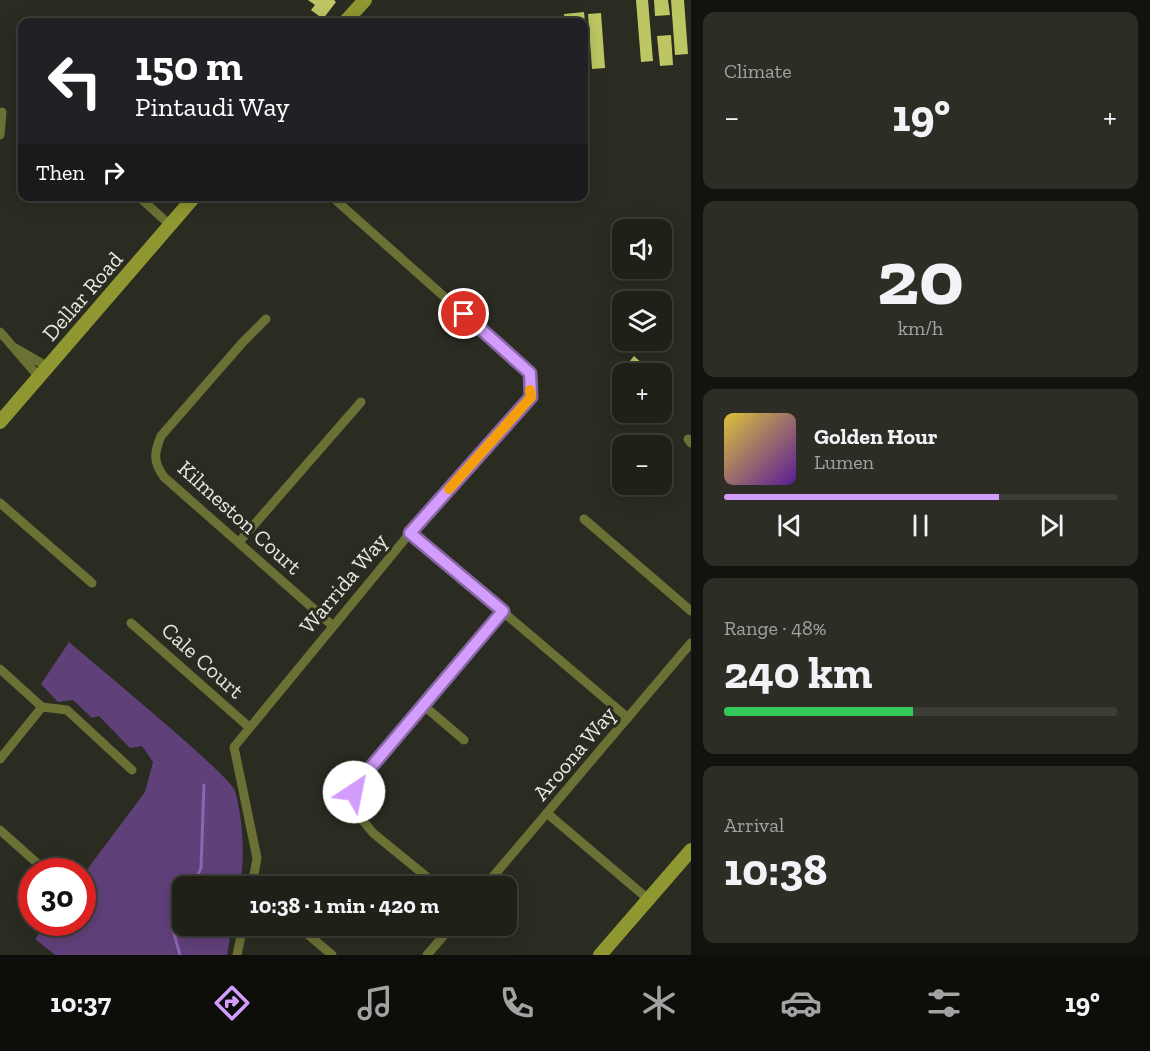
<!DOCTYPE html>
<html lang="en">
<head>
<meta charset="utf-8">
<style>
  body { margin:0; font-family:"Zilla Slab",serif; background:#2d2d26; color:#f1f3f6; height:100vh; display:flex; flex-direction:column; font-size:22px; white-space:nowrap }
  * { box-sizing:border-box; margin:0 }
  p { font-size:20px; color:#a2a3a2 }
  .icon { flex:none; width:33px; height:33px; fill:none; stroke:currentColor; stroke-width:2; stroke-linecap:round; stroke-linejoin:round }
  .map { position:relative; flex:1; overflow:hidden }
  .details { display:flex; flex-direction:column; gap:12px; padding:12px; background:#12120e; width:459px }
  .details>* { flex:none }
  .top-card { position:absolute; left:18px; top:18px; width:570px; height:183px; border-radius:12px; box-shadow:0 3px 15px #0003,0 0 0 2px #3d3e38; background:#202124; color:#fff; overflow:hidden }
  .fabs { position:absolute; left:612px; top:219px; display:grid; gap:12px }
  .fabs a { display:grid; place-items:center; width:60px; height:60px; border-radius:12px; background:#202019; box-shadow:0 3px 15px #0003,0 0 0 2px #3d3e38; font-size:30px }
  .speed { position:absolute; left:18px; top:858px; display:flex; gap:12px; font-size:30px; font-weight:700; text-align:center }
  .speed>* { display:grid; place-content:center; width:78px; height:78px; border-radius:50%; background:#202019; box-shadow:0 3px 15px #0003,0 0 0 2px #3d3e38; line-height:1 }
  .speed .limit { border:9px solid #d22; background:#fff; color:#111 }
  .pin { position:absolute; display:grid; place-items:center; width:51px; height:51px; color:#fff; margin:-26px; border:3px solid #fff; border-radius:50%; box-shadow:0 2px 6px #0007 }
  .me { position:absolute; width:66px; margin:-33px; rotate:34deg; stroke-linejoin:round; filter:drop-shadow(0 0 4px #0008) }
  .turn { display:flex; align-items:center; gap:21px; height:126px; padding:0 18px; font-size:27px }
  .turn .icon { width:78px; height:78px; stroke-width:2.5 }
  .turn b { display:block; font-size:42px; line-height:51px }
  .then { display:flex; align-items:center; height:57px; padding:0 18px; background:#0003; gap:12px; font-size:22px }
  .big { font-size:45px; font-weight:700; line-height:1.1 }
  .details .tile { flex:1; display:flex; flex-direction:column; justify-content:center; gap:9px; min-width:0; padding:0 21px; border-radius:12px; background:#2d2d26 }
  .details .dial { align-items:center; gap:0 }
  .dial b { font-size:78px; line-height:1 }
  .song { display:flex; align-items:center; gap:18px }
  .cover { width:72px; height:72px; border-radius:9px; background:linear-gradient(135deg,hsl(50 70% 55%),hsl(270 70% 35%)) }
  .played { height:6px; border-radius:3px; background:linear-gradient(90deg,#d29dfd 70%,#3d3e38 70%) }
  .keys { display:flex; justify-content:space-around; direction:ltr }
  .heat { display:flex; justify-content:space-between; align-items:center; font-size:33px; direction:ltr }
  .charge { height:9px; border-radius:4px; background:linear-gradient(90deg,#34c759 48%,#3d3e38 0) }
  .trip { position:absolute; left:172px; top:876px; width:345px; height:60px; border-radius:12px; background:#202019; box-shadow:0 3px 15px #0003,0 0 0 2px #3d3e38; font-weight:700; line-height:60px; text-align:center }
  .dock { display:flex; height:96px; justify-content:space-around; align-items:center; background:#0d0d0a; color:#a2a3a2 }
  .dock .icon { width:42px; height:42px }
  .dock .selected { color:#d29dfd }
  .dock b { font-size:27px; color:#f1f3f6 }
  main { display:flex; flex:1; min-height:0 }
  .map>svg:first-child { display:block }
</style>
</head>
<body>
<main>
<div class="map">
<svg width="691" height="955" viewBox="0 0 691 955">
  <rect width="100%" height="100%" fill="#2a2b21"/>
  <path fill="#604079" d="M 69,642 C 93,663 229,774 235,791 C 243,818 245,859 240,886 L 183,886 L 183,926 L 232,926 L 227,955 L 55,955 L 35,939 L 47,923 L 82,922 L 83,875 L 145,792 L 153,762 L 142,746 L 130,748 L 99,716 L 92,718 L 73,700 L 58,702 L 41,684 Z"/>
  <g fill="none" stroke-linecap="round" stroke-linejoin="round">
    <g stroke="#8f63b1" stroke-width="3">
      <path d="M 193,886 L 201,868 L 204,785"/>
      <path d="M 180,955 L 173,930 L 183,909"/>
    </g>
  </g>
  <g fill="#bdc663">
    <path d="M 308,0 L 334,0 L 336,2 L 323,19 L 311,10 L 315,5 Z"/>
    <path d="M 636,0 L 648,0 L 653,61 L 641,62 Z"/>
    <path d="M 654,0 L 668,0 L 670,15 L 655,16 Z"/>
    <path d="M 671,0 L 684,0 L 688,54 L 675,55 Z"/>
    <path d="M 584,12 L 585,22 L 565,22 L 564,14 Z"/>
    <path d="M 601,13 L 605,68 L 592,69 L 588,14 Z"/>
    <path d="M 671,35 L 673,65 L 660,66 L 657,36 Z"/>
    <path d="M 634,356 L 654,374 L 622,375 L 620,373 Z"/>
    <path d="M 662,380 L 672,389 L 662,401 Z"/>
  </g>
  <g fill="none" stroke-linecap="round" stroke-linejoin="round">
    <g stroke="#6b7034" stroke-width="9">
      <path d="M 0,135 L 2,112"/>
      <path d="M 138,196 L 170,225"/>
      <path d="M 266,319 L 243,342 L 161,436 C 154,453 153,462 164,477 L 333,626"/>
      <path d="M 0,332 L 39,377"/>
      <path d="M 15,348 L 48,367"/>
      <path d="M 688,439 L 691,443"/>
      <path d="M 0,503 L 92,583"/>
      <path d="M 584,519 L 691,611"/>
      <path d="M 410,533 L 628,718"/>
      <path d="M 239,542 L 361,402"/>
      <path d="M 131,623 L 249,727"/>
      <path d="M 0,669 L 42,707 L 0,759"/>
      <path d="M 423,705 L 464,740"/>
      <path d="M 42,707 L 67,710 L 132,770"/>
      <path d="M 548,814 L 648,899"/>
      <path d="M 0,830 L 47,872"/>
      <path d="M 252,886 L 257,858 L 234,747 L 410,533 L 531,397 L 530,373 L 331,196"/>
      <path d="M 438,886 L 373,833 L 360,817 L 354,792 L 366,773 L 503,611"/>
      <path d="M 485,886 L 691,643"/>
      <path d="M 298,926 L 332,955"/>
      <path d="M 237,955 L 243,926"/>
      <path d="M 427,955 L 452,926"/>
    </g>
    <g stroke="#8f9730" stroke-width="14">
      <path d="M 345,22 L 365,0"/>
      <path d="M 0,422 L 195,196"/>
      <path d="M 600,955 L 691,850"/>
    </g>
  </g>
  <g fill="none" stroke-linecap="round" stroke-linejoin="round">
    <g stroke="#8866a4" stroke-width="15">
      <path id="route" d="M 354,792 L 366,773 L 503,611 L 410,533 L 531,397 L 530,373 L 464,314"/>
    </g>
    <use href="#route" stroke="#d29dfd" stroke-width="10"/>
    <path stroke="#f59e0b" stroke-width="10" d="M 449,489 L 531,397 L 530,390"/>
  </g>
  <g text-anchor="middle" stroke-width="6" stroke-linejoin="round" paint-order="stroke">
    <g font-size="22" fill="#e6e7e1" stroke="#2a2b21">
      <text transform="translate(82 296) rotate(-49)" y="8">Dellar Road</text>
      <text transform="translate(240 517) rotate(42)" y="8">Kilmeston Court</text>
      <text transform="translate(343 583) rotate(-50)" y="8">Warrida Way</text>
      <text transform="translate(203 660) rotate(42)" y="8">Cale Court</text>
      <text transform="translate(574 753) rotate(-50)" y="8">Aroona Way</text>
    </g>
  </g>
</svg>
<div class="fabs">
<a><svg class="icon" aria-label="sound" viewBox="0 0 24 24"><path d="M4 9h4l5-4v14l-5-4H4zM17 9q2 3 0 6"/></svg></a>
<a><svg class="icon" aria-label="layers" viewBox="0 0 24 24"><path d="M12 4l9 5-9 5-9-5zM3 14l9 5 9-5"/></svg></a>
<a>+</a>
<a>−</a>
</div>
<div class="speed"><div class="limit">30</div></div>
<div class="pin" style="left:464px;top:314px;background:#d93025"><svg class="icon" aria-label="arrive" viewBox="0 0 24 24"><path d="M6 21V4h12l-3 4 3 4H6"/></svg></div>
<svg class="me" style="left:354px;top:792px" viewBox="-20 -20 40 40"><circle r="19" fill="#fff"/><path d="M0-13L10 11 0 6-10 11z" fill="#d29dfd"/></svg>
<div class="trip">10:38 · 1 min · 420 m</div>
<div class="top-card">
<div class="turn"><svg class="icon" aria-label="left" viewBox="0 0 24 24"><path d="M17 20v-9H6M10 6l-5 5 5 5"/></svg><div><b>150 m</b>Pintaudi Way</div></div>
<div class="then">Then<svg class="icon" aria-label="right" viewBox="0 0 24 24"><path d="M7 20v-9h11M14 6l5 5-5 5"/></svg></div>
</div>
</div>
<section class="details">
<div class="tile"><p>Climate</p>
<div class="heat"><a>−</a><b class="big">19°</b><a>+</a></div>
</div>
<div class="tile dial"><b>20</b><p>km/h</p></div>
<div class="tile">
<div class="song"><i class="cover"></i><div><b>Golden Hour</b><p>Lumen</p></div></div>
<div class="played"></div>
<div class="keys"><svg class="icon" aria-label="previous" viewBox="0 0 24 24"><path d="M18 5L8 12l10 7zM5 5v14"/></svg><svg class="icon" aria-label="pause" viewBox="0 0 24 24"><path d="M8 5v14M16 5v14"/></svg><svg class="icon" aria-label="next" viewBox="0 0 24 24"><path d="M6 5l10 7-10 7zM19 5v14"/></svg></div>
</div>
<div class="tile"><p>Range · 48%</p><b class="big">240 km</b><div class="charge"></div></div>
<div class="tile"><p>Arrival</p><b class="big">10:38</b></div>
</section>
</main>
<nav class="dock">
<b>10:37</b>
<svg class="icon selected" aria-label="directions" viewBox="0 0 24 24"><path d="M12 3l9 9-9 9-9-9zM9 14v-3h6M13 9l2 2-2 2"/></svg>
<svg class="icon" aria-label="music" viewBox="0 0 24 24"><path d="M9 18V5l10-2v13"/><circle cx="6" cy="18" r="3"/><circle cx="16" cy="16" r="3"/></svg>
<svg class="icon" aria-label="phone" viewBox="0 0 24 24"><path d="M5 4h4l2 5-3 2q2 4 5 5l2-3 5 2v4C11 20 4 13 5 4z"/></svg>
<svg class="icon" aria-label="climate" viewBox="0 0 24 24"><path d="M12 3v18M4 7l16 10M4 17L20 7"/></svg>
<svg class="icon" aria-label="car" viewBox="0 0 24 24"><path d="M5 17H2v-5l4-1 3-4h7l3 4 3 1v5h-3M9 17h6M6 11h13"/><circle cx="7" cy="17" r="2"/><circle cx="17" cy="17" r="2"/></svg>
<svg class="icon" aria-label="filters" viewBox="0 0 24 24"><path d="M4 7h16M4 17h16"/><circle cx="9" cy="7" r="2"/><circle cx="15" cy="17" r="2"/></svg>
<b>19°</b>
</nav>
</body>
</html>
